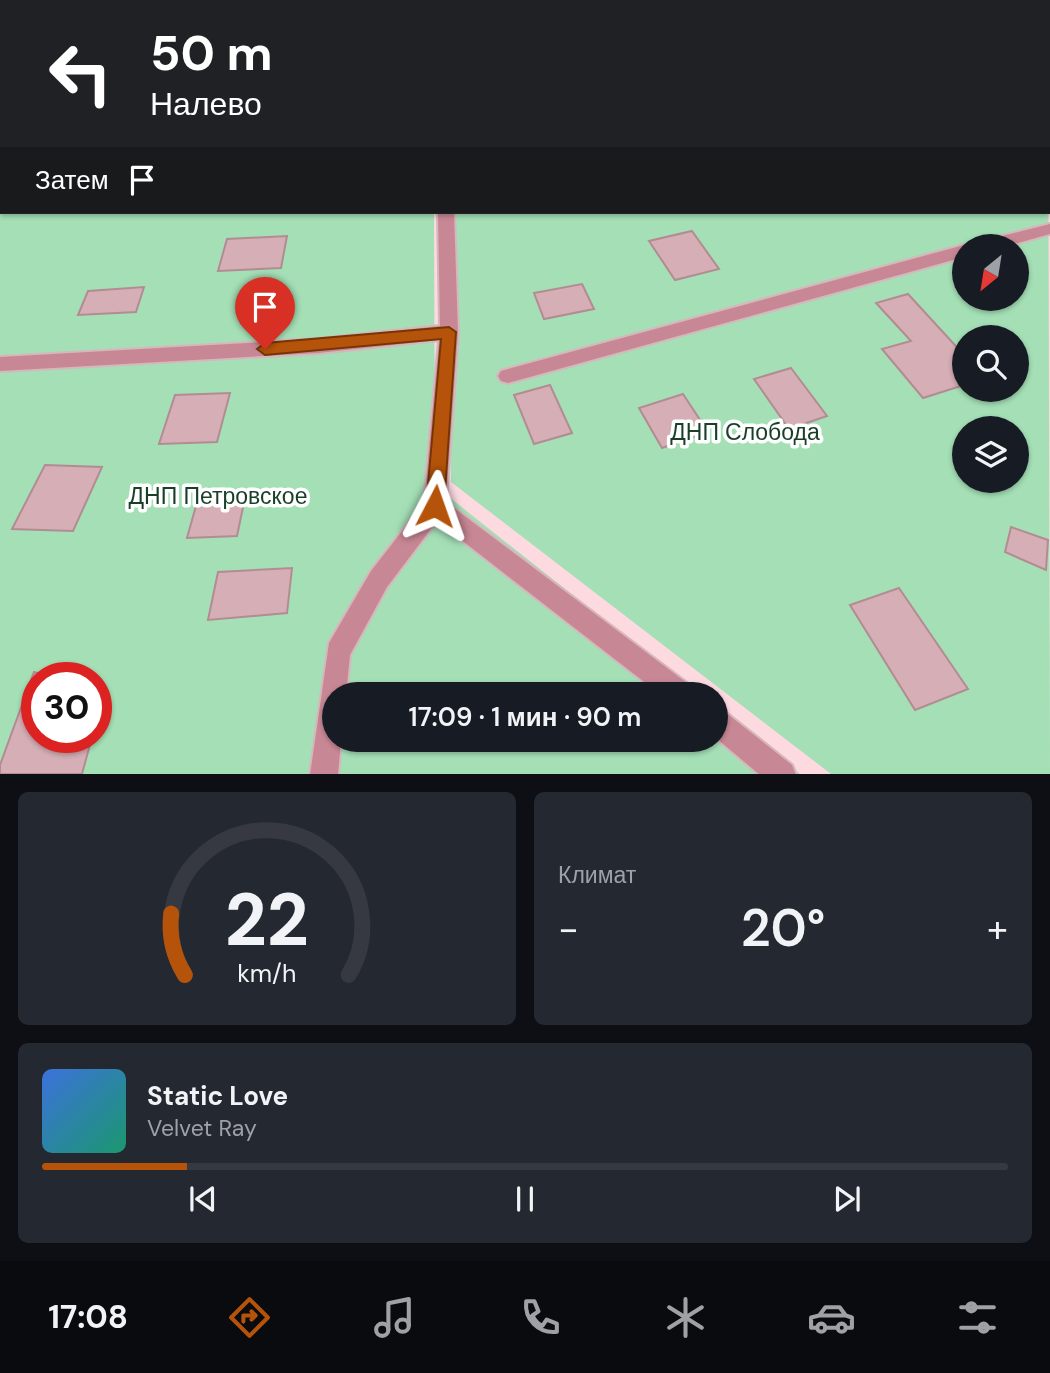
<!DOCTYPE html>
<html lang="ru">
<head>
<meta charset="utf-8">
<style>
  body { margin:0; font-family:"DM Sans",sans-serif; background:#242831; color:#f1f3f6; height:100vh; display:flex; flex-direction:column; font-size:26px; white-space:nowrap }
  * { box-sizing:border-box; margin:0 }
  p { font-size:23px; color:#9ea1a6 }
  .icon { flex:none; width:38px; height:38px; fill:none; stroke:currentColor; stroke-width:2; stroke-linecap:round; stroke-linejoin:round }
  .map { position:relative; height:774px; overflow:hidden }
  .side { display:flex; flex-direction:column; gap:18px; padding:18px; background:#0d0f14; flex:1 }
  .side>* { flex:none }
  .guide { position:absolute; left:0px; top:0px; width:1050px; height:214px; box-shadow:0 2px 5px #0004; background:#202124; color:#fff; overflow:hidden }
  .needle { width:46px; rotate:210deg }
  .tools { position:absolute; left:952px; top:234px; display:grid; gap:14px }
  .tools a { display:grid; place-items:center; width:77px; height:77px; border-radius:50%; background:#171b24; box-shadow:0 2px 5px #0004; font-size:35px }
  .speed { position:absolute; left:21px; top:662px; display:flex; gap:14px; font-size:35px; font-weight:700; text-align:center }
  .speed>* { display:grid; place-content:center; width:91px; height:91px; border-radius:50%; background:#171b24; box-shadow:0 2px 5px #0004; line-height:1 }
  .speed .limit { border:10px solid #d22; background:#fff; color:#111 }
  .pin { position:absolute; display:grid; place-items:center; width:60px; height:60px; color:#fff; margin:-72px -30px; border-radius:50% 50% 50% 0; rotate:-45deg; box-shadow:0 0 7px #0007 }
  .pin .icon { rotate:45deg }
  .me { position:absolute; width:77px; margin:-38px; rotate:4deg; stroke-linejoin:round; filter:drop-shadow(0 0 5px #0008) }
  .turn { display:flex; align-items:center; gap:24px; height:147px; padding:0 35px; font-size:32px }
  .turn .icon { width:91px; height:91px; stroke-width:2.5 }
  .turn b { display:block; font-size:49px; line-height:60px }
  .then { display:flex; align-items:center; height:66px; padding:0 35px; background:#0003; gap:14px; font-size:26px }
  .big { font-size:52px; font-weight:600; line-height:1.1 }
  .side .tile { flex:1; display:flex; flex-direction:column; justify-content:center; gap:10px; min-width:0; padding:0 24px; border-radius:10px; background:#242831 }
  .side .dial { align-items:center; gap:0 }
  .dial svg { height:182px; overflow:visible; fill:none; stroke:#363941; stroke-width:7; stroke-linecap:round; text-anchor:middle }
  .dial text { fill:#f1f3f6; stroke:none }
  .song { display:flex; align-items:center; gap:21px }
  .cover { width:84px; height:84px; border-radius:10px; background:linear-gradient(135deg,hsl(220 70% 55%),hsl(160 70% 35%)) }
  .played { height:7px; border-radius:4px; background:linear-gradient(90deg,#b45309 15%,#363941 15%) }
  .keys { display:flex; justify-content:space-around; direction:ltr }
  .heat { display:flex; justify-content:space-between; align-items:center; font-size:38px; direction:ltr }
  .side .tiles { flex:1; display:grid; gap:18px; grid-template-columns:1fr 1fr }
  .tile:last-child { grid-column:span 2 }
  .trip { position:absolute; left:322px; top:682px; width:406px; height:70px; border-radius:35px; background:#171b24; box-shadow:0 2px 5px #0004; font-weight:600; line-height:70px; text-align:center }
  .tabs { display:flex; height:112px; justify-content:space-around; align-items:center; background:#090b0e; color:#9ea1a6 }
  .tabs .icon { width:49px; height:49px }
  .tabs .active { color:#b45309 }
  .tabs b { font-size:32px; color:#f1f3f6 }
  .map>svg:first-child { display:block }
</style>
</head>
<body>
<div class="map">
<svg width="1050" height="775" viewBox="0 0 1050 775">
  <rect width="100%" height="100%" fill="#fcdae0"/>
  <g fill="#a4dfb6" fill-rule="evenodd">
    <path d="M 0,0 L 433,0 L 2,2 L 2,212 L 434,212 L 435,486 L 699,695 L 334,695 L 334,740 L 716,740 L 716,708 L 800,774 L 0,774 ZM 37,677 L 96,677 L 96,737 L 37,737 Z"/>
    <path d="M 443,0 L 975,0 L 978,2 L 443,2 Z"/>
    <path d="M 1048,42 L 1050,774 L 831,774 L 451,482 L 447,212 L 1048,212 ZM 964,247 L 1017,247 L 1017,299 L 964,299 ZM 964,338 L 1017,338 L 1017,390 L 964,390 ZM 964,429 L 1017,429 L 1017,481 L 964,481 Z"/>
  </g>
  <g fill="#d6aeb5" stroke="#b38c93" stroke-width="2">
    <path d="M 692,231 L 719,269 L 675,280 L 649,241 Z"/>
    <path d="M 287,236 L 281,268 L 218,271 L 227,239 Z"/>
    <path d="M 582,284 L 594,309 L 544,319 L 534,293 Z"/>
    <path d="M 144,287 L 136,312 L 78,315 L 88,291 Z"/>
    <path d="M 908,294 L 964,355 L 964,385 L 923,398 L 882,349 L 911,341 L 876,303 Z"/>
    <path d="M 791,368 L 827,416 L 789,429 L 754,379 Z"/>
    <path d="M 550,385 L 572,433 L 534,444 L 514,395 Z"/>
    <path d="M 230,393 L 217,442 L 159,444 L 175,395 Z"/>
    <path d="M 683,394 L 708,432 L 662,448 L 639,408 Z"/>
    <path d="M 45,465 L 102,467 L 73,531 L 12,529 Z"/>
    <path d="M 246,493 L 237,536 L 187,538 L 199,495 Z"/>
    <path d="M 1011,527 L 1048,540 L 1046,570 L 1005,552 Z"/>
    <path d="M 292,568 L 287,613 L 208,620 L 218,572 Z"/>
    <path d="M 899,588 L 968,689 L 915,710 L 850,605 Z"/>
    <path d="M 34,672 L 37,673 L 37,737 L 92,737 L 82,774 L 0,774 L 0,765 Z"/>
  </g>
  <g fill="none" stroke-linecap="round" stroke-linejoin="round">
    <g stroke="#d5b7bc" stroke-width="4">
      <g id="minor">
        <path d="M 73,0 L 86,0 L 87,2 L 75,2 Z"/>
        <rect x="432" y="0" width="12" height="2"/>
        <path d="M 996,0 L 1009,0 L 1010,2 L 998,2 Z"/>
        <rect x="1048" y="26" width="2" height="7"/>
        <path d="M 438,212 L 454,212 L 458,332 L 446,502 L 691,686 L 695,695 L 661,695 L 437,521 L 387,587 L 350,655 L 346,695 L 334,695 L 334,740 L 341,740 L 338,775 L 310,775 L 329,643 L 371,571 L 424,503 L 439,340 L 318,353 L 0,371 L 0,357 L 318,339 L 440,326 Z"/>
        <path d="M 1050,224 L 1050,234 L 1003,247 L 973,247 L 975,243 Z"/>
        <path d="M 964,245 L 969,247 L 964,247 L 964,257 L 508,383 L 501,381 L 498,376 L 501,371 L 508,369 Z"/>
        <path d="M 716,708 L 725,712 L 792,765 L 796,775 L 760,775 L 716,738 Z"/>
      </g>
    </g>
    <use href="#minor" fill="#c88794" fill-rule="evenodd"/>
  </g>
  <path fill="#b45309" stroke="#753606" stroke-width="2" d="M 449,327 L 456,332 L 444,506 L 442,512 L 435,514 L 429,512 L 426,506 L 441,339 L 265,355 L 257,349 L 265,343 Z"/>
  <g text-anchor="middle" stroke-width="7" stroke-linejoin="round" paint-order="stroke">
    <g font-size="23" fill="#193f28" stroke="#fff">
      <text x="745" y="440">ДНП Слобода</text>
      <text x="218" y="504">ДНП Петровское</text>
    </g>
  </g>
</svg>
<div class="tools">
<a><svg class="needle" viewBox="-14 -14 28 28"><path d="M0-13l5 13h-10z" fill="#e53935"/><path d="M0 13l5-13h-10z" fill="#9ea1a6"/></svg></a>
<a><svg class="icon" aria-label="search" viewBox="0 0 24 24"><circle cx="10" cy="10" r="6"/><path d="M15 15l6 6"/></svg></a>
<a><svg class="icon" aria-label="layers" viewBox="0 0 24 24"><path d="M12 4l9 5-9 5-9-5zM3 14l9 5 9-5"/></svg></a>
</div>
<div class="speed"><div class="limit">30</div></div>
<div class="pin" style="left:265px;top:349px;background:#d93025"><svg class="icon" aria-label="arrive" viewBox="0 0 24 24"><path d="M6 21V4h12l-3 4 3 4H6"/></svg></div>
<svg class="me" style="left:435px;top:506px" viewBox="-20 -20 40 40"><path d="M0-17L14 15 0 8-14 15z" fill="#b45309" stroke="#fff" stroke-width="4"/></svg>
<div class="trip">17:09 · 1 мин · 90 m</div>
<div class="guide">
<div class="turn"><svg class="icon" aria-label="left" viewBox="0 0 24 24"><path d="M17 20v-9H6M10 6l-5 5 5 5"/></svg><div><b>50 m</b>Налево</div></div>
<div class="then">Затем<svg class="icon" aria-label="arrive" viewBox="0 0 24 24"><path d="M6 21V4h12l-3 4 3 4H6"/></svg></div>
</div>
</div>
<section class="side">
<div class="tiles">
<div class="tile dial"><svg viewBox="0 0 100 80">
<path d="M14 69A42 42 0 1 1 86 69"/>
<path d="M14 69A42 42 0 0 1 8 42" stroke="#b45309"/>
<text x="50" y="56" font-size="32" font-weight="700">22</text>
<text x="50" y="72" font-size="11">km/h</text>
</svg></div>
<div class="tile"><p>Климат</p>
<div class="heat"><a>−</a><b class="big">20°</b><a>+</a></div>
</div>
<div class="tile">
<div class="song"><i class="cover"></i><div><b>Static Love</b><p>Velvet Ray</p></div></div>
<div class="played"></div>
<div class="keys"><svg class="icon" aria-label="previous" viewBox="0 0 24 24"><path d="M18 5L8 12l10 7zM5 5v14"/></svg><svg class="icon" aria-label="pause" viewBox="0 0 24 24"><path d="M8 5v14M16 5v14"/></svg><svg class="icon" aria-label="next" viewBox="0 0 24 24"><path d="M6 5l10 7-10 7zM19 5v14"/></svg></div>
</div>
</div>
</section>
<nav class="tabs">
<b>17:08</b>
<svg class="icon active" aria-label="directions" viewBox="0 0 24 24"><path d="M12 3l9 9-9 9-9-9zM9 14v-3h6M13 9l2 2-2 2"/></svg>
<svg class="icon" aria-label="music" viewBox="0 0 24 24"><path d="M9 18V5l10-2v13"/><circle cx="6" cy="18" r="3"/><circle cx="16" cy="16" r="3"/></svg>
<svg class="icon" aria-label="phone" viewBox="0 0 24 24"><path d="M5 4h4l2 5-3 2q2 4 5 5l2-3 5 2v4C11 20 4 13 5 4z"/></svg>
<svg class="icon" aria-label="climate" viewBox="0 0 24 24"><path d="M12 3v18M4 7l16 10M4 17L20 7"/></svg>
<svg class="icon" aria-label="car" viewBox="0 0 24 24"><path d="M5 17H2v-5l4-1 3-4h7l3 4 3 1v5h-3M9 17h6M6 11h13"/><circle cx="7" cy="17" r="2"/><circle cx="17" cy="17" r="2"/></svg>
<svg class="icon" aria-label="filters" viewBox="0 0 24 24"><path d="M4 7h16M4 17h16"/><circle cx="9" cy="7" r="2"/><circle cx="15" cy="17" r="2"/></svg>
</nav>
</body>
</html>
